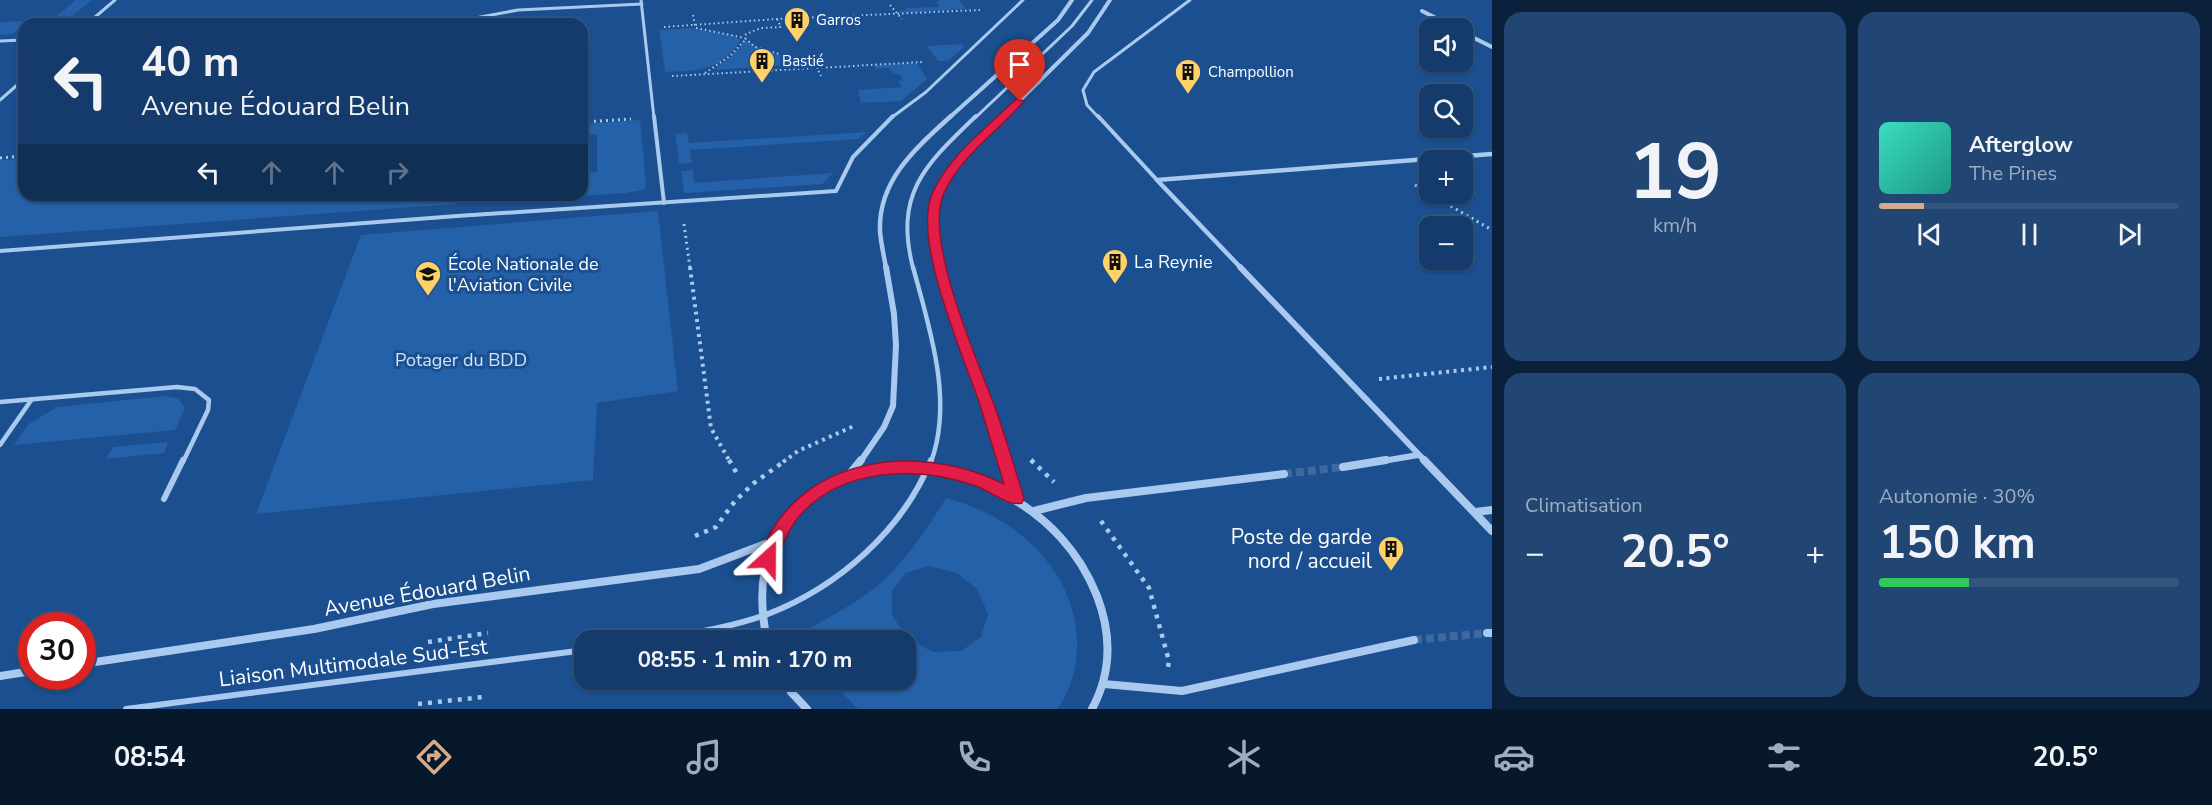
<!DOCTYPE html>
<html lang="fr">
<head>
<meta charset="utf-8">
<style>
  body { margin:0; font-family:"Nunito Sans",sans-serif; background:#214673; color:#f1f3f6; height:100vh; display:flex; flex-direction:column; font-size:22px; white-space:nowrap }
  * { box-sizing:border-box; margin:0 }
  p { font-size:20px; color:#9dadc1 }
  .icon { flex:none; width:33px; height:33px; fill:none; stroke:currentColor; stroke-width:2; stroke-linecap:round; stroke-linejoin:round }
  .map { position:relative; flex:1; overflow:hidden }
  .sheet { display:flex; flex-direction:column; gap:12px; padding:12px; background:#0b203b; width:720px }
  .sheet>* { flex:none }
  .guide { position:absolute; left:18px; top:18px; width:570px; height:183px; border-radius:18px; box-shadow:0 2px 4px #0004,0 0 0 2px #33557e; background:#143b6b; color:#f1f3f6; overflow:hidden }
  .tools { position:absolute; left:1419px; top:18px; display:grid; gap:12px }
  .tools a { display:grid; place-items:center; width:54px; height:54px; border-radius:12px; background:#143b6b; box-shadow:0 2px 4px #0004,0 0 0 2px #33557e; font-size:30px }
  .speed { position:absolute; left:18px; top:612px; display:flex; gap:12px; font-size:30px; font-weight:700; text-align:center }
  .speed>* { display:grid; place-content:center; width:78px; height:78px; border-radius:50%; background:#143b6b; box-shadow:0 2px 4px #0004,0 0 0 2px #33557e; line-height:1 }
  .speed .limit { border:9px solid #d22; background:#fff; color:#111 }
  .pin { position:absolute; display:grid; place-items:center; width:51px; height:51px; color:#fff; margin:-62px -26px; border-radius:50% 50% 50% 0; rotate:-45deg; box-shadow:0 0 6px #0007 }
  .pin .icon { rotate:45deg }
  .me { position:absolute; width:66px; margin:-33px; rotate:24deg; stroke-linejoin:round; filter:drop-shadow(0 0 4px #0008) }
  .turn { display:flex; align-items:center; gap:21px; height:126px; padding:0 24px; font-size:27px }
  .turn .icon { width:78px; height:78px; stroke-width:2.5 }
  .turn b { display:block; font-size:42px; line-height:51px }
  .lanes { display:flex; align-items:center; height:57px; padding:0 24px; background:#0003; justify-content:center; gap:30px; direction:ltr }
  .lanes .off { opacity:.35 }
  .big { font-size:45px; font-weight:700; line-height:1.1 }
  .sheet .tile { flex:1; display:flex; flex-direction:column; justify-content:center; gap:9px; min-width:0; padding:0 21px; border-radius:18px; background:#214673 }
  .sheet .dial { align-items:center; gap:0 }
  .dial b { font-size:78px; line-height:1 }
  .song { display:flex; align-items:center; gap:18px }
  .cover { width:72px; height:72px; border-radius:9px; background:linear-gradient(135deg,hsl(170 70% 55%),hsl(170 70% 35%)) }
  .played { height:6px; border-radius:3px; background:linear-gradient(90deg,#d6ab8b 15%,#33557e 15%) }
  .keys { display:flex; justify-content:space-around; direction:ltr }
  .heat { display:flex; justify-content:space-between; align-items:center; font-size:33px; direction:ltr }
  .charge { height:9px; border-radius:4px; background:linear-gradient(90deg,#34c759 30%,#33557e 0) }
  .sheet .tiles { flex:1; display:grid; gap:12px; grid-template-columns:repeat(2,1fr) }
  .trip { position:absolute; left:574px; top:630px; width:342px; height:60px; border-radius:18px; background:#143b6b; box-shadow:0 2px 4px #0004,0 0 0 2px #33557e; font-weight:700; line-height:60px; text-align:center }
  .menu { display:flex; height:96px; justify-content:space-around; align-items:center; background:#08182b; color:#9dadc1 }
  .menu .icon { width:42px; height:42px }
  .menu .selected { color:#d6ab8b }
  .menu b { font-size:27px; color:#f1f3f6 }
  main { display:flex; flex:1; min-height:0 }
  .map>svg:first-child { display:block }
</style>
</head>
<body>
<main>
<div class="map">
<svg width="1492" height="709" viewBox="0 0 1492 709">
  <rect width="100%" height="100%" fill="#1b4f8f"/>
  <g fill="#2461a8" fill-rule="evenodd">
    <path d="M 76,0 L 92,0 L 64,22 L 81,22 L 78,24 L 24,24 L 13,34 L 0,35 L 0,22 L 52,20 Z"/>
    <path d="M 938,0 L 959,0 L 966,9 L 902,13 L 898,11 L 906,10 L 906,8 L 939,7 L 936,2 L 939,2 Z"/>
    <path d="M 690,28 L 731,35 L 741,40 C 720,71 699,71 665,72 L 659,30 Z"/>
    <path d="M 745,40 L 765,51 L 791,58 L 793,65 L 713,70 L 732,56 Z"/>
    <path d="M 962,44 L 964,47 L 948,61 L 938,61 L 927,46 Z"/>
    <path d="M 917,63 L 927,79 L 901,101 L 861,103 L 858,90 L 902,87 L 898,81 L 903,80 L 899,74 L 893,74 L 889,68 L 876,69 L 873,65 Z"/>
    <path d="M 640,120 L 646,185 L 643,190 L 626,193 L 496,202 L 497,195 L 582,195 L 582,173 L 597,172 L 597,134 L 582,135 L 582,124 Z"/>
    <path d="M 867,132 L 858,139 L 690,150 L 692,163 L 679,164 L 675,134 L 687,133 L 689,143 Z"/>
    <path d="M 24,159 L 24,195 L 459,195 L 456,204 L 0,237 L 0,160 Z"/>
    <path d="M 693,170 L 694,183 L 833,173 L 822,184 L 687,193 L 684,192 L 681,171 Z"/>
    <path d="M 658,211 L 678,391 L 597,403 L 593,480 L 256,514 L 361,235 Z"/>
    <path d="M 165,396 L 179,399 L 185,408 L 175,430 L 14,445 L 29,424 L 57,407 Z"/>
    <path d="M 168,442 L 164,453 L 106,459 L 113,447 Z"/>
    <path d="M 946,498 C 1013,515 1073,566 1077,639 C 1078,663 1072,690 1057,709 L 858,709 L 830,680 L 906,680 L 906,640 L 809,640 L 806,630 C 830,617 856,603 877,586 C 905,562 927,529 946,498 ZM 929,566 L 957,573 L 977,589 L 988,614 L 981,637 L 961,651 L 933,652 L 907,638 L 892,615 L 892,591 L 906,573 Z"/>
  </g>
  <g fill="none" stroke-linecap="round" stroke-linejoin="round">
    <g stroke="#3d69a0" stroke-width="8" stroke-dasharray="8 4" stroke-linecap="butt">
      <path d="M 1284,474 L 1343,467"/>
      <path d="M 1414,640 L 1487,633"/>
    </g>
    <g stroke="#a9c9ee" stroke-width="2" stroke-dasharray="1.5 3" stroke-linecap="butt">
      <path d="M 890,5 L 902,19"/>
      <path d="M 693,15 L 695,26"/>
      <path d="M 777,19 L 781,27 L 761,28 L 746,34 L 745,38 L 755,47 L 796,59 L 800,69"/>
      <path d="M 664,27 L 777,19 L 980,10"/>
      <path d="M 696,28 L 745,38"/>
      <path d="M 817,68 L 923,62"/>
      <path d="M 705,73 L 730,56 L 746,39"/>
      <path d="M 672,76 L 817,68 L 821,76"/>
    </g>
    <g stroke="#a9c9ee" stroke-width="3" stroke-dasharray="2 4" stroke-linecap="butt">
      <path d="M 582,122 L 631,119"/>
      <path d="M 0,158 L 24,156"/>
      <path d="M 1415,185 L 1430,193"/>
      <path d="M 1430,194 L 1492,230"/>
      <path d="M 684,224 L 690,268"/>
    </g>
    <g stroke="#a9c9ee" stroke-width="4" stroke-dasharray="3 4.5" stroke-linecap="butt">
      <path d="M 690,267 L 711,428 L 730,462"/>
      <path d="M 1379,379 L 1492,367"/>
      <path d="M 1031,460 L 1033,462"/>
      <path d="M 783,462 L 798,451 L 854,426"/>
    </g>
    <g stroke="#a9c9ee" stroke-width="4.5" stroke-dasharray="4 6" stroke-linecap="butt">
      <path d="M 729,460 L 739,477"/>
      <path d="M 1031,460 L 1054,482"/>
      <path d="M 1101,521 L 1149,588 L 1169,661 L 1168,667"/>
      <path d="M 695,536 L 716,527 L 735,501 L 754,483 L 786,460"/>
      <path d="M 428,642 L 488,633"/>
      <path d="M 418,704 L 483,697"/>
    </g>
    <g stroke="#a9c9ee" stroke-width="3">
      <path d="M 641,0 L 654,118"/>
      <path d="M 87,24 L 115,0"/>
      <path d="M 376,24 L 470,19 L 518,10 L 642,4"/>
      <path d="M 0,41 L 24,40"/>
      <path d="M 0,100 L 24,79"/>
      <path d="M 891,118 L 926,92 L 1023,0"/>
      <path d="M 975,118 L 1072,26 L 1092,0"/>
      <path d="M 1099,118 L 1087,105 L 1083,90 L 1094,72 L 1190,0"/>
    </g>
    <g stroke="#a9c9ee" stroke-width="4">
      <path d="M 654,116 L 664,203"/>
      <path d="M 1098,116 L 1157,180"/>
      <path d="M 0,251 L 457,216 L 836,191 L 853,157 L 893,116"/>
      <path d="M 913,268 C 894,193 925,165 976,116"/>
    </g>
    <g stroke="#a9c9ee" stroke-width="4.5">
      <path d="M 913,267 C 929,327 954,400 931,462"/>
      <path d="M 0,402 L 177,387 L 195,389 L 209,400 L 208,410 L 183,462"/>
      <path d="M 0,445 L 32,399"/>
    </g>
    <g stroke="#a9c9ee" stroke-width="6">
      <path d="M 164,499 L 183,460"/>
      <path d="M 656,640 C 694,633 732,627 768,614 C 838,587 903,530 931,460"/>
      <path d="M 126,709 L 585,650"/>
    </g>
    <g stroke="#a9c9ee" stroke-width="4">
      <path d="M 1422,11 L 1456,28"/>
      <path d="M 1462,32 L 1492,47"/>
      <path d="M 949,118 L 1058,20 L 1072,0"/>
      <path d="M 1002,118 L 1088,33 L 1110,0"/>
    </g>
    <g stroke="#a9c9ee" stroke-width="4.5">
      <path d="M 886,268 C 884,256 881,244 880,231 C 878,180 916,148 951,116"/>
      <path d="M 942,268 C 938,251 931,231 933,213 C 938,171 975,144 1003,116"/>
      <path d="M 1241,268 L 1157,180 L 1492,154"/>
    </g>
    <g stroke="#a9c9ee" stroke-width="6">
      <path d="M 942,267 L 954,318 L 987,404 L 1005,462"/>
      <path d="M 1240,267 L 1426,462"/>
      <path d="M 860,462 L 884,427 L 893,406 L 896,345 L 894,314 L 886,267"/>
      <path d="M 1377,462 L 1418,455"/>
    </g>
    <g stroke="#a9c9ee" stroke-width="8">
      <path d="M 1004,460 L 1016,498"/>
      <path d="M 1424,460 L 1492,531"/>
      <path d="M 1343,467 L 1386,460"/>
      <path d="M 848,476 L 861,460"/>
      <path d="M 1034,511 L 1086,498 L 1284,474"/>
      <path d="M 1475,512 L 1492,510"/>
      <path d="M 1487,633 L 1492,633"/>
      <path d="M 767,640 C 721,425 1026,416 1097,596 C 1112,635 1112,672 1092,709"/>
      <path d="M 82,664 L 314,629 L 433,604 L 699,569 L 773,541"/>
      <path d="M 0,676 L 32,671"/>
      <path d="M 785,680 L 791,692 L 807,709"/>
      <path d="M 1104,684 L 1182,691 L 1414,640"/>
    </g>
  </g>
  <path fill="#e11d48" stroke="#92132f" stroke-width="1.5" d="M 1016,99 L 1024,101 C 998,132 961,155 944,193 C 923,237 976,357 993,402 C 1005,434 1014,466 1024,498 L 1022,503 C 1008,507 989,490 976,486 C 917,465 839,467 797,519 C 786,533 781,549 774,564 L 768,566 L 762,564 L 759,559 C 793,456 917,440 1004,484 C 996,458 988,431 980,405 C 964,357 912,241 932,194 C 949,155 987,128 1016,99 Z"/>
  <defs>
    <g id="building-pin" transform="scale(1.35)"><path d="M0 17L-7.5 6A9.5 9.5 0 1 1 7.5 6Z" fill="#ffd166" stroke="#1b4f8f"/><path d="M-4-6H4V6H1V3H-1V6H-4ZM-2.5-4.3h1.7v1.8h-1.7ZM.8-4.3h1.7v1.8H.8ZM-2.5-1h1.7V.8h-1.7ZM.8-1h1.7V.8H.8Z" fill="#111"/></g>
    <g id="university-pin" transform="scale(1.35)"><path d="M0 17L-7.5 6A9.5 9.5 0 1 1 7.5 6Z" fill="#ffd166" stroke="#1b4f8f"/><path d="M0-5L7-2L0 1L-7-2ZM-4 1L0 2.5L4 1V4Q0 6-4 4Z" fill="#111"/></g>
  </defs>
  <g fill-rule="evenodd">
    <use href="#building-pin" x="797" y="20"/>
    <use href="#building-pin" x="762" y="61"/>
    <use href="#building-pin" x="1188" y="72"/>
    <use href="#building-pin" x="1115" y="262"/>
    <use href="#university-pin" x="428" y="274"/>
    <use href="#building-pin" x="1391" y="549"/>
  </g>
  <g text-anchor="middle" stroke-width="6" stroke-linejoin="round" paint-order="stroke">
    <g font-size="15" fill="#fff" stroke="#1b4f8f" text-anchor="start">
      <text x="816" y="25">Garros</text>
      <text x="782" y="66">Bastié</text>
      <text x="1208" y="77">Champollion</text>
    </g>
    <g font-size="18" fill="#fff" stroke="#1b4f8f" text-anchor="start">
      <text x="1134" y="268">La Reynie</text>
      <text x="448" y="270">École Nationale de<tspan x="448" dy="21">l'Aviation Civile</tspan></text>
    </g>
    <g font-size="18" fill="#cfe3fa" stroke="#1b4f8f">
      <text x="461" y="366">Potager du BDD</text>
    </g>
    <g font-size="21" fill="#fff" stroke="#1b4f8f" text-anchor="end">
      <text x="1372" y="544">Poste de garde<tspan x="1372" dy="24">nord / accueil</tspan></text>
    </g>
    <g font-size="21" fill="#fff" stroke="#1b4f8f">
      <text transform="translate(427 591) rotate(-10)" y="7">Avenue Édouard Belin</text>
      <text transform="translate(353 663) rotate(-7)" y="7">Liaison Multimodale Sud-Est</text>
    </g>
  </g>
</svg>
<div class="tools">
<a><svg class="icon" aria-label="sound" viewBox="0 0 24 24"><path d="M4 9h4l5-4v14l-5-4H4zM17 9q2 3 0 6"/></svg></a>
<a><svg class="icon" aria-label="search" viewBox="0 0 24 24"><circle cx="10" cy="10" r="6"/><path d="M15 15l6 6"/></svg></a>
<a>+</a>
<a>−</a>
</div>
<div class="speed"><div class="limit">30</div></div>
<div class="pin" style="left:1020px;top:101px;background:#d93025"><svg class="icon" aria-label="arrive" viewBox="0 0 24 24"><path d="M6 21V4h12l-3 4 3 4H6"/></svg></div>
<svg class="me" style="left:768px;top:559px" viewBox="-20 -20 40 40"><path d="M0-17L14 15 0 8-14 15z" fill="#e11d48" stroke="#fff" stroke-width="4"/></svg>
<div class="trip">08:55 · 1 min · 170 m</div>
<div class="guide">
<div class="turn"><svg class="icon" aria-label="left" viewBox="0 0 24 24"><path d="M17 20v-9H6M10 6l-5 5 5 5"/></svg><div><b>40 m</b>Avenue Édouard Belin</div></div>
<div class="lanes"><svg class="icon" aria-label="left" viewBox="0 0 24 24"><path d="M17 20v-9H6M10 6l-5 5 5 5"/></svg><svg class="icon off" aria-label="ahead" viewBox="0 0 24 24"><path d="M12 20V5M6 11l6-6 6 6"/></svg><svg class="icon off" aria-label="ahead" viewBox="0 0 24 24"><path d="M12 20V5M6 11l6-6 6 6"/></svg><svg class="icon off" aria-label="right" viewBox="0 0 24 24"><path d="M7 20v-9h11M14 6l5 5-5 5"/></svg></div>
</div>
</div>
<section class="sheet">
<div class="tiles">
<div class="tile dial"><b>19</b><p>km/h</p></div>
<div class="tile">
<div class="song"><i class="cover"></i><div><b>Afterglow</b><p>The Pines</p></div></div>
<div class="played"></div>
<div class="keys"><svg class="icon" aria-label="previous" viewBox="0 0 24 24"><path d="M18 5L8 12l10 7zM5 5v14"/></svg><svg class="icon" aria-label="pause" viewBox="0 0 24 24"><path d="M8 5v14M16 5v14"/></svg><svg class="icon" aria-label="next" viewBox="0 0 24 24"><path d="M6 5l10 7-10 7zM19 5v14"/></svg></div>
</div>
<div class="tile"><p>Climatisation</p>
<div class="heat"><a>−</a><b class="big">20.5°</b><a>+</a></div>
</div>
<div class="tile"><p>Autonomie · 30%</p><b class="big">150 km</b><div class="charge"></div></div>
</div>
</section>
</main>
<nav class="menu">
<b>08:54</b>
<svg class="icon selected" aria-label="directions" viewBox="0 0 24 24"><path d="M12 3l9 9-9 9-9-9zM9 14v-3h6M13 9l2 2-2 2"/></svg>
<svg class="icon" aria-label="music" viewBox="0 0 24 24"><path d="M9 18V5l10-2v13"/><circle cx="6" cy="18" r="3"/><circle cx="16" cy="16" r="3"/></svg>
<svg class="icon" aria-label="phone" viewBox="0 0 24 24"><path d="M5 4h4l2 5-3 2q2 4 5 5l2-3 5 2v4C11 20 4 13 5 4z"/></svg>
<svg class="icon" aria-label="climate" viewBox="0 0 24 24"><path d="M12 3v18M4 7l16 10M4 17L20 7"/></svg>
<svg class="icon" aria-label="car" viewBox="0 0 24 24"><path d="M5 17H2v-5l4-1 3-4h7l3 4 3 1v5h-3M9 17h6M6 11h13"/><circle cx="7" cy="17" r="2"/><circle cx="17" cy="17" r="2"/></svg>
<svg class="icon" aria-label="filters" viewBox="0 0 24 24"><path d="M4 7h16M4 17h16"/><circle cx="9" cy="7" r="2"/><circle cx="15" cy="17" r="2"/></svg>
<b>20.5°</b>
</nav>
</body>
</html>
